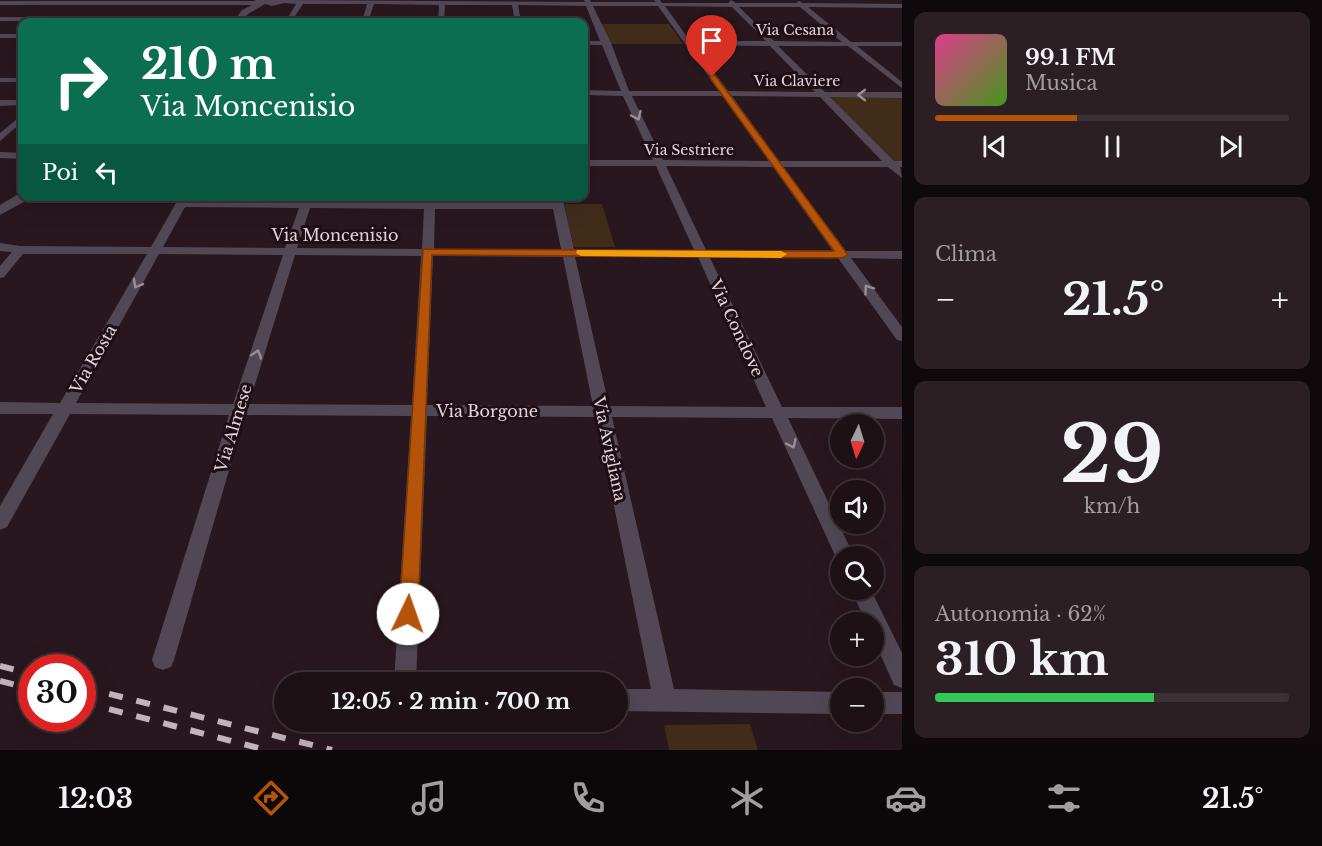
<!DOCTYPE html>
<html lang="it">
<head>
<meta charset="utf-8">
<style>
  body { margin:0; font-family:"Libre Baskerville",serif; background:#2b1f23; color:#f1f3f6; height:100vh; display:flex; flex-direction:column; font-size:22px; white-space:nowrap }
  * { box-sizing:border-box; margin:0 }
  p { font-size:20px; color:#a19da1 }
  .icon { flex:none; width:33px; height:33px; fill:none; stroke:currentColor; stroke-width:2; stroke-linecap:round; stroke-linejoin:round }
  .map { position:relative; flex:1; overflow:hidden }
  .details { display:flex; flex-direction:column; gap:12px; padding:12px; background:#10090c; width:420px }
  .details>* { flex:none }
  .banner { position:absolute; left:18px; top:18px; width:570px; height:183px; border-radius:12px; box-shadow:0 6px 24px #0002,0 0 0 2px #3c3135; background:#0b6e4f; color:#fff; overflow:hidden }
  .needle { width:39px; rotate:184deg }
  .tools { position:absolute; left:830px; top:414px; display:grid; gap:12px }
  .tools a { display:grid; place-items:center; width:54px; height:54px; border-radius:50%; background:#1e1116; box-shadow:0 6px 24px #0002,0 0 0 2px #3c3135; font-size:30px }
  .speed { position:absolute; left:18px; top:654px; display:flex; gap:12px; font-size:30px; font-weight:700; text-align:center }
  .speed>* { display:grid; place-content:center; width:78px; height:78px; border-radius:50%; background:#1e1116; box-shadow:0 6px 24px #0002,0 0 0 2px #3c3135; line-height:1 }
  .speed .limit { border:9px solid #d22; background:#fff; color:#111 }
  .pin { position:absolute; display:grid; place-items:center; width:51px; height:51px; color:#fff; margin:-62px -26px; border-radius:50% 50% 50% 0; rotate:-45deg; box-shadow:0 0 6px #0007 }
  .pin .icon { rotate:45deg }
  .me { position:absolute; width:66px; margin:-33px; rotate:3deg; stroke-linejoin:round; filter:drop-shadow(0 0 4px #0008) }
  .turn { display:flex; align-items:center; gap:21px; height:126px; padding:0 24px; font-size:27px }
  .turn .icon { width:78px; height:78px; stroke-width:2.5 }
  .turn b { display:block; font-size:42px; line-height:51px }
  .then { display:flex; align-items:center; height:57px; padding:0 24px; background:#0003; gap:12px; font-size:22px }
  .big { font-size:45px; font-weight:700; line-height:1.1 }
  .details .widget { flex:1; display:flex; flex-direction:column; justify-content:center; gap:9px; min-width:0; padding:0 21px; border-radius:12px; background:#2b1f23 }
  .details .dial { align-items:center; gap:0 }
  .dial b { font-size:78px; line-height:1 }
  .song { display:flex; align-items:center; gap:18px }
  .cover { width:72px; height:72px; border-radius:9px; background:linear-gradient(135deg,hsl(330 70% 55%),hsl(100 70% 35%)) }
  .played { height:6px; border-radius:3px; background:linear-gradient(90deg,#b45309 40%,#3c3135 40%) }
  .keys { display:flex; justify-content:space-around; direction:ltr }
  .heat { display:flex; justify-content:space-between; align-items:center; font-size:33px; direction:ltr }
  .charge { height:9px; border-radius:4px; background:linear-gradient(90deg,#34c759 62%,#3c3135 0) }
  .trip { position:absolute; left:274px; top:672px; width:354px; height:60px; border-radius:30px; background:#1e1116; box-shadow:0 6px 24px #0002,0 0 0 2px #3c3135; font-weight:700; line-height:60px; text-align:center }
  .menu { display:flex; height:96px; justify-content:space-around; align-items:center; background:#0c0709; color:#a19da1 }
  .menu .icon { width:42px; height:42px }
  .menu .current { color:#b45309 }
  .menu b { font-size:27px; color:#f1f3f6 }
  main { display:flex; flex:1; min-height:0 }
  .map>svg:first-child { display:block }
</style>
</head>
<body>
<main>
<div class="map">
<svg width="902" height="750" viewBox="0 0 902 750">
  <rect width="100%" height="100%" fill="#28171e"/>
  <g fill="#412c1a">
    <path d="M 601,24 L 669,24 L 683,44 L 610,44 Z"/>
    <path d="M 833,96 L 902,97 L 902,162 L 893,162 L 831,98 Z"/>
    <path d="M 564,204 L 602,204 L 615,247 L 574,247 Z"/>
    <path d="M 750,724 L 758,750 L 669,750 L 664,725 Z"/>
  </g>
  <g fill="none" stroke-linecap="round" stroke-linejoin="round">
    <g fill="#524855" fill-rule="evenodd">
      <path d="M 286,0 L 585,2 L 584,0 L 590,0 L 591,2 L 656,2 L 654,0 L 660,0 L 662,3 L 728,3 L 731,0 L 736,3 L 796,3 L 799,1 L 803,3 L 902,4 L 902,8 L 808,7 L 851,42 L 902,42 L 902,46 L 857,46 L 902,82 L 902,88 L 848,46 L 778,46 L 825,92 L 902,92 L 902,98 L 830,97 L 894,161 L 902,161 L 902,167 L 900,167 L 902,178 L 888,167 L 783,167 L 846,251 L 902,251 L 902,259 L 851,258 L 902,327 L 902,341 L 897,340 L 838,258 L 710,258 L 782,407 L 902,407 L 902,419 L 788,418 L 854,556 L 840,556 L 840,562 L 838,562 L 772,418 L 612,417 L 674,689 L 840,692 L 840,714 L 618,711 L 618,689 L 651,689 L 596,417 L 427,416 L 416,682 L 394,682 L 411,416 L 245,415 L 174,660 L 171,667 L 163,670 L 155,667 L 152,660 L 229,415 L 70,414 L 7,527 L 0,530 L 0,506 L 53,414 L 0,414 L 0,402 L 60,403 L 147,254 L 23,254 L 4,277 L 0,278 L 0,266 L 12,252 L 0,251 L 0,243 L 20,246 L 151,247 L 180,196 L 191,196 L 189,201 L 301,201 L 302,196 L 313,196 L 312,201 L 552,203 L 551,196 L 562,196 L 574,249 L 694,250 L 656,166 L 584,166 L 584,160 L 653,160 L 623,96 L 584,95 L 584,90 L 621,91 L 602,45 L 584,45 L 584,41 L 600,41 L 586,6 L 518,5 L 521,22 L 515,22 L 512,5 L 445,5 L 444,22 L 438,22 L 439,5 L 374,4 L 368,22 L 362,22 L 367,4 L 303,4 L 291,22 L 285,22 L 296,4 L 284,3 ZM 593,6 L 658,6 L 719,91 L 629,91 L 611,43 ZM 665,6 L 732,7 L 766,41 L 690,41 ZM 739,7 L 800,7 L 842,42 L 774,41 ZM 694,45 L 770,46 L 815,92 L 728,91 ZM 632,96 L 723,96 L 769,161 L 663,160 ZM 732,96 L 820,97 L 882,161 L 779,161 ZM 666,166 L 773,167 L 833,251 L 706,250 ZM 185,207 L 299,208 L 285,248 L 163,247 ZM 310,208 L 424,209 L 422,249 L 297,248 ZM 435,209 L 553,209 L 561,249 L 434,249 ZM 159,254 L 283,255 L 233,404 L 76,403 ZM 295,255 L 421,256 L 412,405 L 249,404 ZM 433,256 L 563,257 L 593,406 L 427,405 ZM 575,257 L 698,257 L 766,407 L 609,406 Z"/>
      <path d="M 0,1 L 262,1 L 265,3 L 262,5 L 0,5 Z"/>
      <path d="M 0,17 L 246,18 L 249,20 L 246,22 L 0,21 Z"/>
      <rect x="0" y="34" width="22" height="4"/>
      <rect x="0" y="78" width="22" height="4"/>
      <path d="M 0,100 L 22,100 L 22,105 L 0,106 Z"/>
      <path d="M 22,115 L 22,122 L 0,141 L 0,133 Z"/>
      <path d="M 0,152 L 22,153 L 22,159 L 0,158 Z"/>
      <path d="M 851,590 L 871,590 L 902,653 L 902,688 L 894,685 L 873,638 L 873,622 L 866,622 Z"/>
      <rect x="873" y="692" width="29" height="22"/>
    </g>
    <g fill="#524855" fill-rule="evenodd">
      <path d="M 254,0 L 296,0 L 272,6 L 265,4 L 248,14 L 241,22 L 233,22 L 242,10 L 258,2 Z"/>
      <path d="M 22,192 L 22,196 L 30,196 L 29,199 L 0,215 L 0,205 Z"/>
    </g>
    <g stroke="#c0b3b9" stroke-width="6" stroke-dasharray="14 14" stroke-linecap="butt">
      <path d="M 0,666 L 32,674"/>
      <path d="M 0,681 L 32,689"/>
      <path d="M 82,687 L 332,750"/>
      <path d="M 82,702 L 266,750"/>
    </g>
  </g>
  <defs><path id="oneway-chevron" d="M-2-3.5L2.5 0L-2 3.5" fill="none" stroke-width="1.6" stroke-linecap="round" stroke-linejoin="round" transform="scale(1.5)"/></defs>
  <g stroke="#998e97">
    <use href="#oneway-chevron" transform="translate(862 95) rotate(-180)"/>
    <use href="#oneway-chevron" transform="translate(637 116) rotate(65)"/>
    <use href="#oneway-chevron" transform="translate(137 284) rotate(120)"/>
    <use href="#oneway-chevron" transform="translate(868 289) rotate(-126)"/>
    <use href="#oneway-chevron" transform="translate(257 354) rotate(-72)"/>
    <use href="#oneway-chevron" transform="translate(792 444) rotate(65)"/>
  </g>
  <path fill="#b45309" stroke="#753606" stroke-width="1.5" d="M 710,75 L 715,75 L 848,255 L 842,258 L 432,255 L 418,614 L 415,620 L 408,623 L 402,620 L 399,614 L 423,249 L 834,251 L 710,78 Z"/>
  <path fill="#f59e0b" d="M 577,250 L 781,251 L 787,254 L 781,258 L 581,256 L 576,253 Z"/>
  <g text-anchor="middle" stroke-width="6" stroke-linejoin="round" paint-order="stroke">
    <g font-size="14" fill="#e0d4d9" stroke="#1e0e15">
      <text x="795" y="35">Via Cesana</text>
      <text x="797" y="86">Via Claviere</text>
      <text x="689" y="155">Via Sestriere</text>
    </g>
    <g font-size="16" fill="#e0d4d9" stroke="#1e0e15">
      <text x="335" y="241">Via Moncenisio</text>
      <text transform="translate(737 328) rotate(65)" y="6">Via Condove</text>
      <text transform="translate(93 359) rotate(-60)" y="6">Via Rosta</text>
      <text x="487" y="417">Via Borgone</text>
      <text transform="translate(233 428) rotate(-73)" y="6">Via Almese</text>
      <text transform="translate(610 449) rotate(78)" y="6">Via Avigliana</text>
    </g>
  </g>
</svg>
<div class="tools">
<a><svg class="needle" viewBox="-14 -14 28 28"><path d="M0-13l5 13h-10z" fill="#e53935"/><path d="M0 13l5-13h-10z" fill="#a19da1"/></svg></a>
<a><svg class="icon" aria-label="sound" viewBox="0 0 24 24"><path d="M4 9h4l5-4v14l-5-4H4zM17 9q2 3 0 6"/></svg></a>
<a><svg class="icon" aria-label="search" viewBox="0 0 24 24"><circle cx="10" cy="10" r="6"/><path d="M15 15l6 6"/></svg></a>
<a>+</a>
<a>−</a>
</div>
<div class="speed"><div class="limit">30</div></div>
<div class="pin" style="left:712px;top:77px;background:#d93025"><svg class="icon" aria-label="arrive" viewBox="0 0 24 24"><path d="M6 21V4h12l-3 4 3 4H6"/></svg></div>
<svg class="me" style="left:408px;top:614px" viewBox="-20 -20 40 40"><circle r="19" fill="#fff"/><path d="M0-13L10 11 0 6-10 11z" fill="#b45309"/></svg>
<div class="trip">12:05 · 2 min · 700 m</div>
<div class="banner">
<div class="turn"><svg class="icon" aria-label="right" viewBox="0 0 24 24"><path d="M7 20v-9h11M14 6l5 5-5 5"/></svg><div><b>210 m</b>Via Moncenisio</div></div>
<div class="then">Poi<svg class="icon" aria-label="left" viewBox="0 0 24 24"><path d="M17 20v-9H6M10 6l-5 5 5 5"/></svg></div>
</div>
</div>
<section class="details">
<div class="widget">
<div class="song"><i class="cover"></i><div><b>99.1 FM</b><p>Musica</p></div></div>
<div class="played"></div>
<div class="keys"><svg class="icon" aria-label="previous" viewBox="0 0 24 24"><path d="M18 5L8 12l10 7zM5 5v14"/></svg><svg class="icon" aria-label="pause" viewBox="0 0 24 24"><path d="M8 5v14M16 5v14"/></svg><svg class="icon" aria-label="next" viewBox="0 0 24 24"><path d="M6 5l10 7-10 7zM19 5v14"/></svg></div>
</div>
<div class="widget"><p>Clima</p>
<div class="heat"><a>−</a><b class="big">21.5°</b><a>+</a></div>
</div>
<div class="widget dial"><b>29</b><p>km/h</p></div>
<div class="widget"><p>Autonomia · 62%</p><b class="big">310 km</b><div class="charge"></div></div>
</section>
</main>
<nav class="menu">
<b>12:03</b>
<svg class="icon current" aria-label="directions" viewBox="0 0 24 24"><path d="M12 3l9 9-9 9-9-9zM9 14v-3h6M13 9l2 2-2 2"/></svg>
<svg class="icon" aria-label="music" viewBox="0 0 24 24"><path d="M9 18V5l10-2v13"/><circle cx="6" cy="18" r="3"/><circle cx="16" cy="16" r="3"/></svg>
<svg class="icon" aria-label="phone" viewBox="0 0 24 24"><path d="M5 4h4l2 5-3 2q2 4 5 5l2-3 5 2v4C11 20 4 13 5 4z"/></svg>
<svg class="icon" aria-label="climate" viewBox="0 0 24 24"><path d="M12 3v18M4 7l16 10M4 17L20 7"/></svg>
<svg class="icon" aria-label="car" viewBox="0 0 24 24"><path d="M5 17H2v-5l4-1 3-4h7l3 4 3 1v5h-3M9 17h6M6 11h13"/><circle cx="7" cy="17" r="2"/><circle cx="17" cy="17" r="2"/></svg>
<svg class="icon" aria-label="filters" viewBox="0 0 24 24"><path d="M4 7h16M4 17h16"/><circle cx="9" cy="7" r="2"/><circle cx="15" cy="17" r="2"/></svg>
<b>21.5°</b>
</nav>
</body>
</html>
